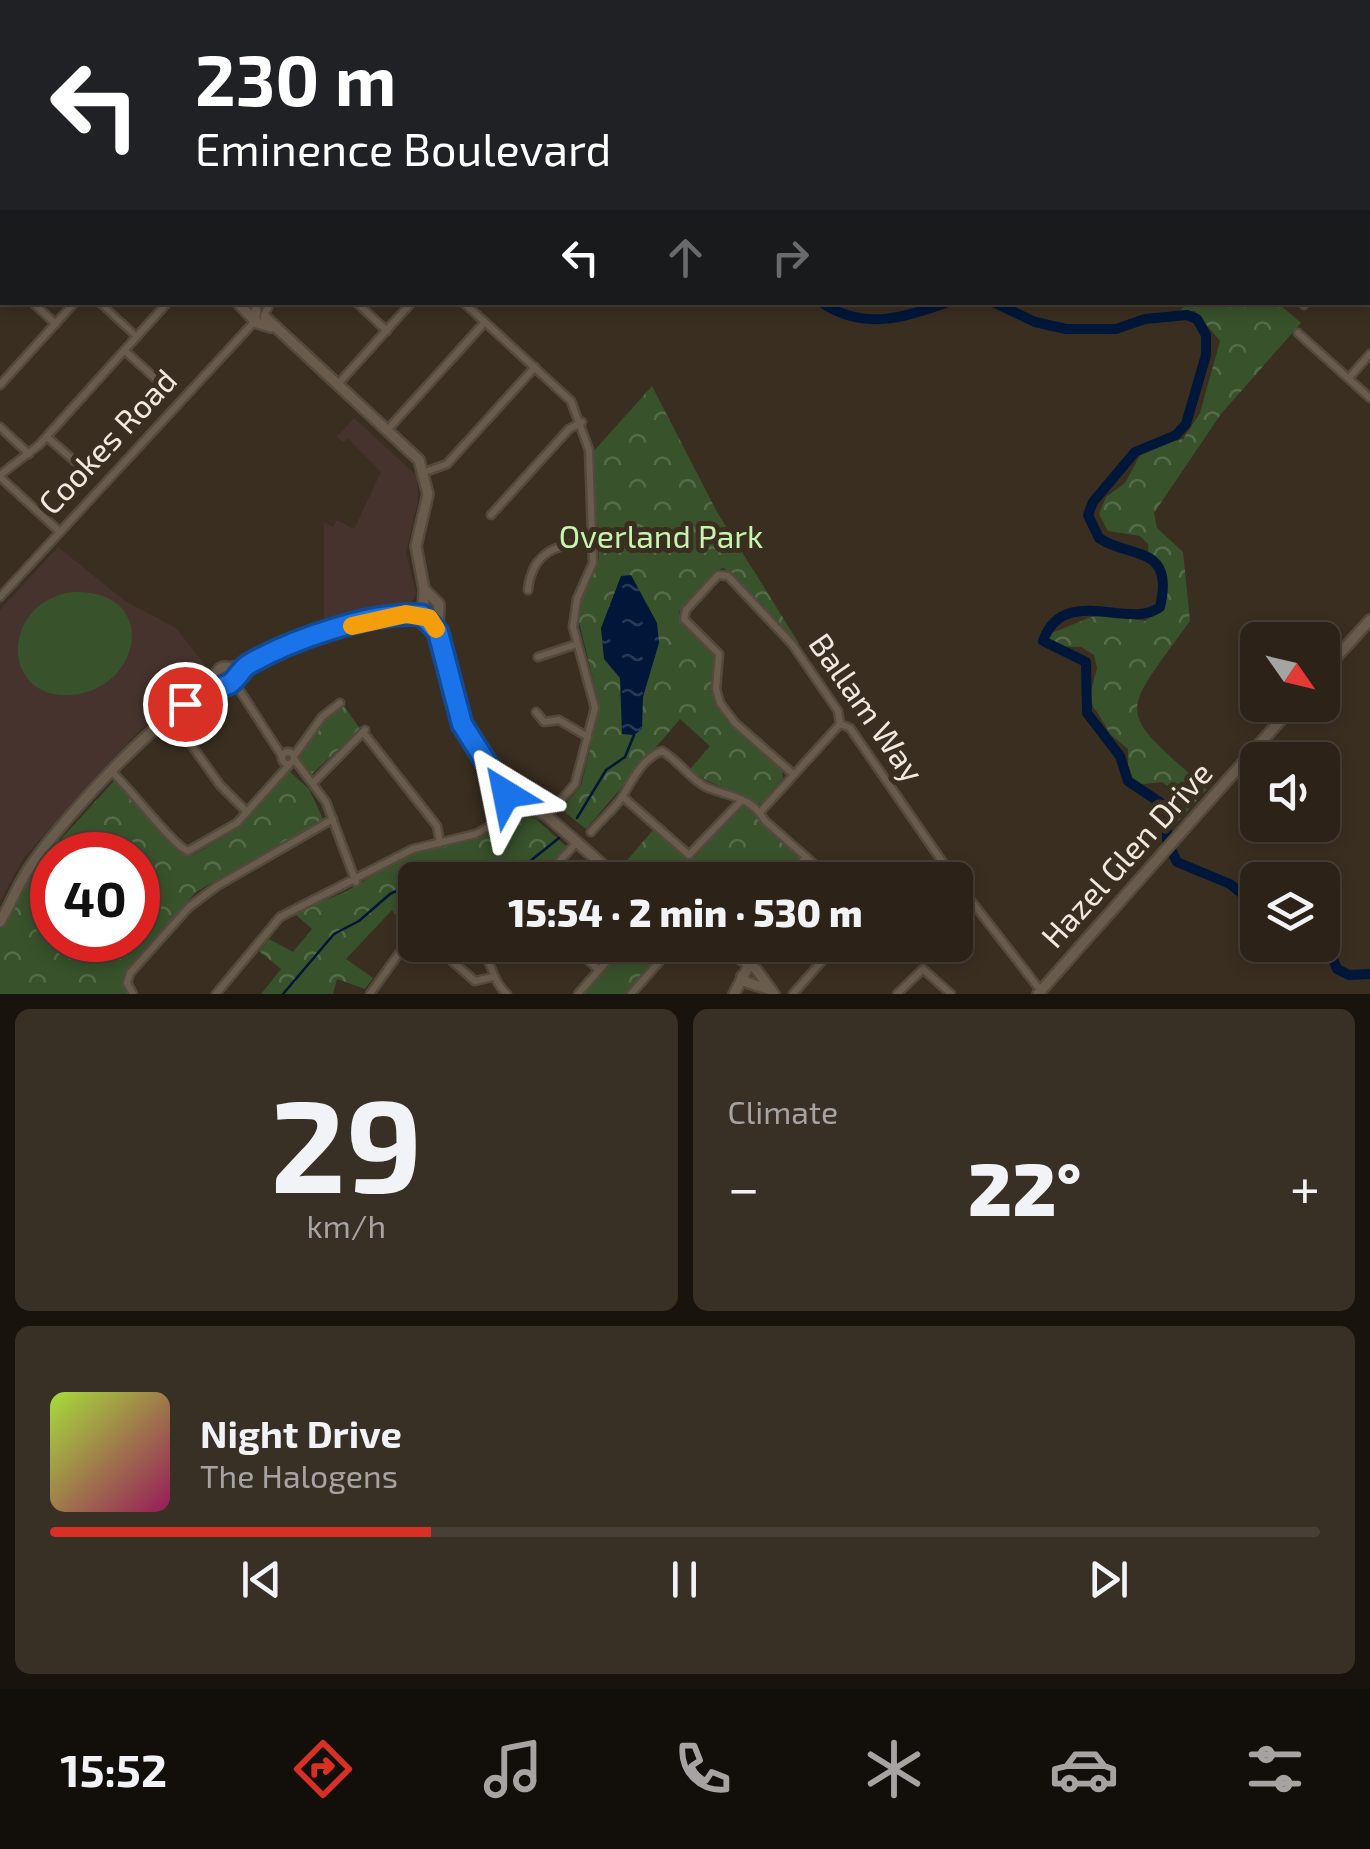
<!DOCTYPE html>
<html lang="en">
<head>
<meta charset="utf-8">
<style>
  body { margin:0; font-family:"Exo 2",sans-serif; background:#382f25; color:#f1f3f6; height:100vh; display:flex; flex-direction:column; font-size:38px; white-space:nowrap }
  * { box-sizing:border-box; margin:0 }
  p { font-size:32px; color:#a6a4a2 }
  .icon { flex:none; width:55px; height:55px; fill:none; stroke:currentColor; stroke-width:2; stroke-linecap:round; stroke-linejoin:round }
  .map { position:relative; height:994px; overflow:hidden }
  .drawer { display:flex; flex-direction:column; gap:15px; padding:15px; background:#18130d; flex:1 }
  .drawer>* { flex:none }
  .banner { position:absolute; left:0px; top:0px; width:1370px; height:305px; box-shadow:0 5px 15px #0003,0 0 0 2px #483f37; background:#202124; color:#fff; overflow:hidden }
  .needle { width:65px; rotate:124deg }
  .controls { position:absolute; left:1240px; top:622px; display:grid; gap:20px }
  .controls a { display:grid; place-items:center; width:100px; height:100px; border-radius:15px; background:#2c2218; box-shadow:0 5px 15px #0003,0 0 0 2px #483f37; font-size:50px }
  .speed { position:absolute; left:30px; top:832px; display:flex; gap:20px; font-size:50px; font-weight:700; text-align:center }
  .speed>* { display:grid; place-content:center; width:130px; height:130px; border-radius:50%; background:#2c2218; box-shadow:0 5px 15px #0003,0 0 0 2px #483f37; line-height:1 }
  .speed .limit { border:15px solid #d22; background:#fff; color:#111 }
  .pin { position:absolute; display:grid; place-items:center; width:85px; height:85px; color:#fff; margin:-42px; border:5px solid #fff; border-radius:50%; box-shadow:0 2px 10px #0007 }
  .me { position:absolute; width:110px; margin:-55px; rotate:325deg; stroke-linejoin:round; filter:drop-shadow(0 0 8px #0008) }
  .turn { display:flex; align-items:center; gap:35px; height:210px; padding:0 30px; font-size:45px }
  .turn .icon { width:130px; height:130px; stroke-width:2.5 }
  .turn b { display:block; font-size:70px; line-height:85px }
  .lanes { display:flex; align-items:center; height:95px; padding:0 30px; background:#0003; justify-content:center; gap:50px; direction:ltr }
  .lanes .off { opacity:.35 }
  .big { font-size:75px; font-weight:800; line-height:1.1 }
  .drawer .tile { flex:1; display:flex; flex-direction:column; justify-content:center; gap:15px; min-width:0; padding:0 35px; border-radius:15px; background:#382f25 }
  .drawer .dial { align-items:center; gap:0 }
  .dial b { font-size:130px; line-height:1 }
  .song { display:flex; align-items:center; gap:30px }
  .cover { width:120px; height:120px; border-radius:15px; background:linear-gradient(135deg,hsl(80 70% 55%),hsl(330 70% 35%)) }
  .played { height:10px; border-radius:5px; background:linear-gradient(90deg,#d93025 30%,#483f37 30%) }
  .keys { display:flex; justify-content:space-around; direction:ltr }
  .heat { display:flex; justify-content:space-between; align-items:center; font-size:55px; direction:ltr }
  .drawer .tiles { flex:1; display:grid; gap:15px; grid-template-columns:1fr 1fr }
  .tile:last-child { grid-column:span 2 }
  .trip { position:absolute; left:398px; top:862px; width:575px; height:100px; border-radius:15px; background:#2c2218; box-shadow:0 5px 15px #0003,0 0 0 2px #483f37; font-weight:800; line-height:100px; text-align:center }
  .menu { display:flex; height:160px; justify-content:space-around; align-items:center; background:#120e0a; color:#a6a4a2 }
  .menu .icon { width:70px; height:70px }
  .menu .on { color:#d93025 }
  .menu b { font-size:45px; color:#f1f3f6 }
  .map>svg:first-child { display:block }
</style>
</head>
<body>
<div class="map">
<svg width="1370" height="994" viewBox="0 0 1370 994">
  <defs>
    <pattern id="park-crowns" width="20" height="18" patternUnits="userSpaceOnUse" patternTransform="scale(2.5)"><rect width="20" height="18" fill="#38522b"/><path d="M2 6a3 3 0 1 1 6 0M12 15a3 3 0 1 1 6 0" fill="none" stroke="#556b49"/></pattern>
    <pattern id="water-ripples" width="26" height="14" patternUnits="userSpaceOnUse" patternTransform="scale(2.5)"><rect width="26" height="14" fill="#001739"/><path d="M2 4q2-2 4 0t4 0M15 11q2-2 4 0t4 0" fill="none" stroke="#263955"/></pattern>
  </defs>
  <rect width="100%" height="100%" fill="#3a2e20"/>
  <g fill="#46332d">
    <path d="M 354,418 L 417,476 L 418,501 L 406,553 L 416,593 L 411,604 L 349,617 L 345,609 L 345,618 L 324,624 L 324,522 L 333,527 L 337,520 L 354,529 L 381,472 L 348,438 L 343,442 L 337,437 Z"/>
    <path d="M 58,547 L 125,601 L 176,628 L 209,670 L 207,677 L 140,730 L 82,792 L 23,859 L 0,901 L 0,610 Z"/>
  </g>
  <g fill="url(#park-crowns)" fill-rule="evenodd">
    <path d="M 1187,303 L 1278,303 L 1301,323 L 1221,414 L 1154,513 L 1157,528 L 1183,552 L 1190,621 C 1119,719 1115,708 1207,789 L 1165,836 L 1170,788 L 1162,782 L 1135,785 L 1128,778 L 1128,749 L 1111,735 L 1089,699 L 1097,668 L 1094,655 L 1081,647 L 1040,646 L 1042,637 L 1091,617 L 1114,615 L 1145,621 L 1164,606 L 1161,579 L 1149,558 L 1148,544 L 1140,536 L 1108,531 L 1099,514 L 1106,497 L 1125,483 L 1144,448 L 1183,439 L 1200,413 L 1220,341 L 1195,311 L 1178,313 Z"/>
    <path d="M 652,386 L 717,512 L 800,645 L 724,568 L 716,570 L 679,612 L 683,625 L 716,656 L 712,687 L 715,702 L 728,723 L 782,769 L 783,778 L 762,803 L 752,804 C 732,787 709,786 690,769 L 710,746 L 680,719 L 586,829 L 561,809 L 581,786 L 600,708 L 579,622 L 582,597 L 599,559 L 593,452 Z"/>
    <path d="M 344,706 L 360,729 L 312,774 L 298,756 L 327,718 Z"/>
    <path d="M 288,770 L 309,789 L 323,819 L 196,892 L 127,970 L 122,980 L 127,994 L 0,994 L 0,930 L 38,864 L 114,781 C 141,798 165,853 193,855 L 240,827 ZM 52,855 L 138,855 L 138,940 L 52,940 Z"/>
    <path d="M 742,805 L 756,813 L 800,857 L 780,880 L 625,880 L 616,873 L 654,829 L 683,855 L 695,857 Z"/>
    <path d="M 517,811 L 535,818 L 567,847 L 537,880 L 415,880 L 415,922 L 407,930 L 392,910 L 346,959 L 373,978 L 365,989 L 337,979 L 333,994 L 261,994 L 281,969 L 259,951 L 269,939 L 293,952 L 312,929 L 294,913 L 345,892 L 410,854 L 474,840 Z"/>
    <path d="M 626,945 L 669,945 L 625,994 L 583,994 Z"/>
  </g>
  <path fill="#38522b" d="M 73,592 C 164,589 141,698 62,695 C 0,692 3,601 73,592 Z"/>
  <path fill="url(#water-ripples)" d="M 631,575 L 657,623 L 659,643 L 643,697 L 642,729 L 634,735 L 622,734 L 620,678 L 604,659 L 601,628 L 621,576 Z"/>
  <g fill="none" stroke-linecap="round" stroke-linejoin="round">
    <g stroke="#001739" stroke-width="2.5">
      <path d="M 577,818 L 606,770 L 625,757 L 634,735"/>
      <path d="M 441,880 L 461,876 L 509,878 L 559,838"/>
      <path d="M 283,994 L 334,934 L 359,921 L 390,894 L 415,882"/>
    </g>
    <g stroke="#001739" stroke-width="10">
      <path d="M 845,2 L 846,0"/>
      <path d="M 821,302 C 862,331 905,318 948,302"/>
      <path d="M 993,302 L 1035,322 L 1066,329 L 1116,329 L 1145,319 L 1187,315 L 1197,319 L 1206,335 L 1206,355 L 1186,424 L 1176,435 L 1135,452 L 1093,502 L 1088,515 L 1099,538 C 1130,559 1175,544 1160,607 C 1129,631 1064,583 1043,641 L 1086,662 L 1087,713 L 1120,756 L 1128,781 L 1167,807 L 1167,841 L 1177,862 L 1230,884 L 1258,907"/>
      <path d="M 1322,931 L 1337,969 L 1349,975 L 1370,974"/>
    </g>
    <g stroke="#53493d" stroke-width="10">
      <path id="pedestrian" d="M 99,302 L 137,337"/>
    </g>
    <g stroke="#53493d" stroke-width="11">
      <g id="minor">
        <path d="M 113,0 L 116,2"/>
        <path d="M 219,0 L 222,2"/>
        <path d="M 348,0 L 351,2"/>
        <path d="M 460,0 L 461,2"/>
        <path d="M 502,0 L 503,2"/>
        <path d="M 1316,0 L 1319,2"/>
        <path d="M 85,2 L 88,0"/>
        <path d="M 246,2 L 249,0"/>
        <path d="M 392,2 L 392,0"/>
        <path d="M 1017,2 L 1019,0"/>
        <path d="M 1237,2 L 1240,0"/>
        <path d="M 1368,45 L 1370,48"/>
        <path d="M 1368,94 L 1370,91"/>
        <path d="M 0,184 L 2,186"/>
        <path d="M 1368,233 L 1370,230"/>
        <path d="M 0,274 L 2,276"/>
        <path d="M 32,302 L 56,324"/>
        <path d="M 356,302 L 387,331"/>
        <path d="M 463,302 L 571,401 L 589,450 L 593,563 L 577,599 L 573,627 L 595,708 L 575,784 L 547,816"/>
        <path d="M 1304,305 L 1306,302"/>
        <path d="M 264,315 L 271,302"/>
        <path d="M 1298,333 L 1370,398"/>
        <path d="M 125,351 L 156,379"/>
        <path d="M 1349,378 L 1370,354"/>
        <path d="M 339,383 L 412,302"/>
        <path d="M 0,385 L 75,302"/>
        <path d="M 0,427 L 29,454"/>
        <path d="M 389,428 L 485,322"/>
        <path d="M 47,437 L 78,464"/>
        <path d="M 425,472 L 447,464 L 535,367"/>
        <path d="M 0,475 L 39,445 L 168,302"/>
        <path d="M 0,477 L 60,532"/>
        <path d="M 491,515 L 569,429 L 582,422"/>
        <path d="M 528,590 C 532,550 559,544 593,541"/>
        <path d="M 0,597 L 254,322"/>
        <path d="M 538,657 L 577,644"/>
        <path d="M 233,680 L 282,756"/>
        <path d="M 536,712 L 544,722 L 559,720 L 588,737"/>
        <path d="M 170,715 L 220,785 L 247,812"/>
        <path d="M 363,732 L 437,826 L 440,843"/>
        <circle cx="288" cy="758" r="6"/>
        <path d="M 294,756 L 322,717 L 340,703"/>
        <path d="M 294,759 L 326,802 L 356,882"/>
        <path d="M 112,772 C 130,788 174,847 188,851 L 237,823 L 289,765"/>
        <path d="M 792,773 L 735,723 L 720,703 L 716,689 L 719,654 L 684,619 L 686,610 L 718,575 L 728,576 L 792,644 L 838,711 L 840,724 L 850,728 L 955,880"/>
        <path d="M 313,783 L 365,730"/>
        <path d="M 623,797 L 689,855 L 742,800"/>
        <path d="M 762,810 L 840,724"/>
        <path d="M 591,832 C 600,821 612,811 620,800 C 630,785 641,758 662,751 C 678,760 690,779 706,787 C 730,797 751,796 765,821 L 832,880"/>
        <path d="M 542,880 L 577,842"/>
        <path d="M 786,880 L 806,857"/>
        <path d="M 955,880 L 1041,991"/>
        <path d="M 477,945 C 493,959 490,979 507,994"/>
        <path d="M 571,945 L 599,970"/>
        <path d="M 453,962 L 475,981 L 493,977"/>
        <path d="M 133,994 L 127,983 L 130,973 L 189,907 L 217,886 L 333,819"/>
        <path d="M 216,994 L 280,917 L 413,849 L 476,834 L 499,821 L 516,800"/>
        <path d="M 370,994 L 415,931"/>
        <path d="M 578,994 L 621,945"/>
        <path d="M 631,994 L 674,945"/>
        <path d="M 793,994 L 836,945"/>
        <path d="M 897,994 L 923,969 L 951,994"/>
      </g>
    </g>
    <g stroke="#53493d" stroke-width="14">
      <g id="tertiary">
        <path d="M 0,96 L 2,98"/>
        <path d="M 0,105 L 2,106"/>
        <path d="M 237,302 L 252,318"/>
        <path d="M 256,311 L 254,322 L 271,327"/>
        <path d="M 265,317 L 419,460 L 428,494 L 416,546 L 424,589 L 423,615"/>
        <path d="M 424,589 L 439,604 L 438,629"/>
        <circle cx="225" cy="676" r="9"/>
        <path d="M 229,668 C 277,660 383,596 429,618 L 443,649 L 462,724 L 493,779 L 516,800 L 547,816 L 620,880"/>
        <path d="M 1322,673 L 1370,620"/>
        <path d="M 0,922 C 11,904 18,884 30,867 C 62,819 169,701 221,684"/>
        <path d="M 719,945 L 756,969 L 774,994"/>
        <path d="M 742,976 L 746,982 L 768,989"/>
        <path d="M 734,994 L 748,967"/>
        <path d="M 1038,994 L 1294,705"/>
      </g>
    </g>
    <g stroke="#53493d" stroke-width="15">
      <g id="primary">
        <path d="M 47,2 L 49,0"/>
        <path d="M 70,2 L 72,0"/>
        <path d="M 0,55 L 2,52"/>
        <path d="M 0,80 L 2,77"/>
      </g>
    </g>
    <use href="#pedestrian" stroke="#6a5c4d" stroke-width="5"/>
    <use href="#minor" stroke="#6a5c4d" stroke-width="6"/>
    <use href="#tertiary" stroke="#6a5c4d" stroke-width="9"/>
    <use href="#primary" stroke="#bc6a60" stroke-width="10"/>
  </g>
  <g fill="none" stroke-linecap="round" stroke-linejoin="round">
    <g stroke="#114b97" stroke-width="25">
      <path id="route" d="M 185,704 C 200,693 211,690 227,685 C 236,682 240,669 249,664 C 293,639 373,611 422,615 L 438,632 L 462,724 L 506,794"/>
    </g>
    <use href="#route" stroke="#1a73e8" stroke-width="18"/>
    <path stroke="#f59e0b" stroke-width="18" d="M 352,626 L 406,614 L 429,618 L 436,629"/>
  </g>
  <g text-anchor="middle" stroke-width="10" stroke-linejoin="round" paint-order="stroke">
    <g font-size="32" fill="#f1e9e0" stroke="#3a2e20">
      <text transform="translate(108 442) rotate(-47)" y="11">Cookes Road</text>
      <text transform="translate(866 708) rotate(55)" y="11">Ballam Way</text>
      <text transform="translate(1127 855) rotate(-48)" y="11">Hazel Glen Drive</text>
    </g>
    <g font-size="32" fill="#c5f5ae" stroke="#3a2e20">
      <text x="661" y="548">Overland Park</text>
    </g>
  </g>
</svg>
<div class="controls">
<a><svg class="needle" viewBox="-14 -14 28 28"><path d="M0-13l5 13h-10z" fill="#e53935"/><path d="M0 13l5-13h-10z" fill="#a6a4a2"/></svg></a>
<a><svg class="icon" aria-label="sound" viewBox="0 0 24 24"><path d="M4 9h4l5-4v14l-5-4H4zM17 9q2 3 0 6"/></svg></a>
<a><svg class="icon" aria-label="layers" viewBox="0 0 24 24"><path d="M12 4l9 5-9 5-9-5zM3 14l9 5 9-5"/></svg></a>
</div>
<div class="speed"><div class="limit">40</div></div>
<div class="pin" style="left:185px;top:704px;background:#d93025"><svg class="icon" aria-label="arrive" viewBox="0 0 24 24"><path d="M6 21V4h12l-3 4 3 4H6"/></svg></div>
<svg class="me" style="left:506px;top:794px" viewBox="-20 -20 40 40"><path d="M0-17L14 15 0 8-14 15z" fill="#1a73e8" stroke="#fff" stroke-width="4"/></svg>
<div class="trip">15:54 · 2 min · 530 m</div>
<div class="banner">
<div class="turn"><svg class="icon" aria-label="left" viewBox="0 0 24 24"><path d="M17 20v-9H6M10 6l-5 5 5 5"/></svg><div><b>230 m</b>Eminence Boulevard</div></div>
<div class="lanes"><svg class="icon" aria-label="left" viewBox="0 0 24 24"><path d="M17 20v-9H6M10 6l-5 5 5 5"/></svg><svg class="icon off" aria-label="ahead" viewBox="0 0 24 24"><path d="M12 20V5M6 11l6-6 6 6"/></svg><svg class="icon off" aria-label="right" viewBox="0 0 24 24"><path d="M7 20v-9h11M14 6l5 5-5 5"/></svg></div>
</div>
</div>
<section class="drawer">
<div class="tiles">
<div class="tile dial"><b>29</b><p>km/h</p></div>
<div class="tile"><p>Climate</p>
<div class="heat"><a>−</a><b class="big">22°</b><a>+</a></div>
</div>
<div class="tile">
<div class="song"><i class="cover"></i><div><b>Night Drive</b><p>The Halogens</p></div></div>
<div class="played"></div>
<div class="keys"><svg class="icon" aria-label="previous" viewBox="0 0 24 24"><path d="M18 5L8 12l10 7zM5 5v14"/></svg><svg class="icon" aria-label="pause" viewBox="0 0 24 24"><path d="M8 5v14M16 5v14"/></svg><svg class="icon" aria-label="next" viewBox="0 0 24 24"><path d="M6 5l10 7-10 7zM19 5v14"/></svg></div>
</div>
</div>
</section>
<nav class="menu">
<b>15:52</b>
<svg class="icon on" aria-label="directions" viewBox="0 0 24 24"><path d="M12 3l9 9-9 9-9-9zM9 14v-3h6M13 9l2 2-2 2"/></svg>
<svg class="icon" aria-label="music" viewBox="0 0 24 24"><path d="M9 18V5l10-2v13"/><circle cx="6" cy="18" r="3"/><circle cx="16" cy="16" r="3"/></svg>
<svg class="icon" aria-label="phone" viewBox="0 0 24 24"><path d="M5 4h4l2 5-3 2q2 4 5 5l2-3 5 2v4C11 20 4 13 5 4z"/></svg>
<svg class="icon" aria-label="climate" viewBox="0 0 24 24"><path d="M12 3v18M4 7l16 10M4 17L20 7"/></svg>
<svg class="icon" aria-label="car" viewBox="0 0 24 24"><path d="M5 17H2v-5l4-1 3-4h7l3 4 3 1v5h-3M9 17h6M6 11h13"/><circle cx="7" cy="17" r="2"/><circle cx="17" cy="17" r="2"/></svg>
<svg class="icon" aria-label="filters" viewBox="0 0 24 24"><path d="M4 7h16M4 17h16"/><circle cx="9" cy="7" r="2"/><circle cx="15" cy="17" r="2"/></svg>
</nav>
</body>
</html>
